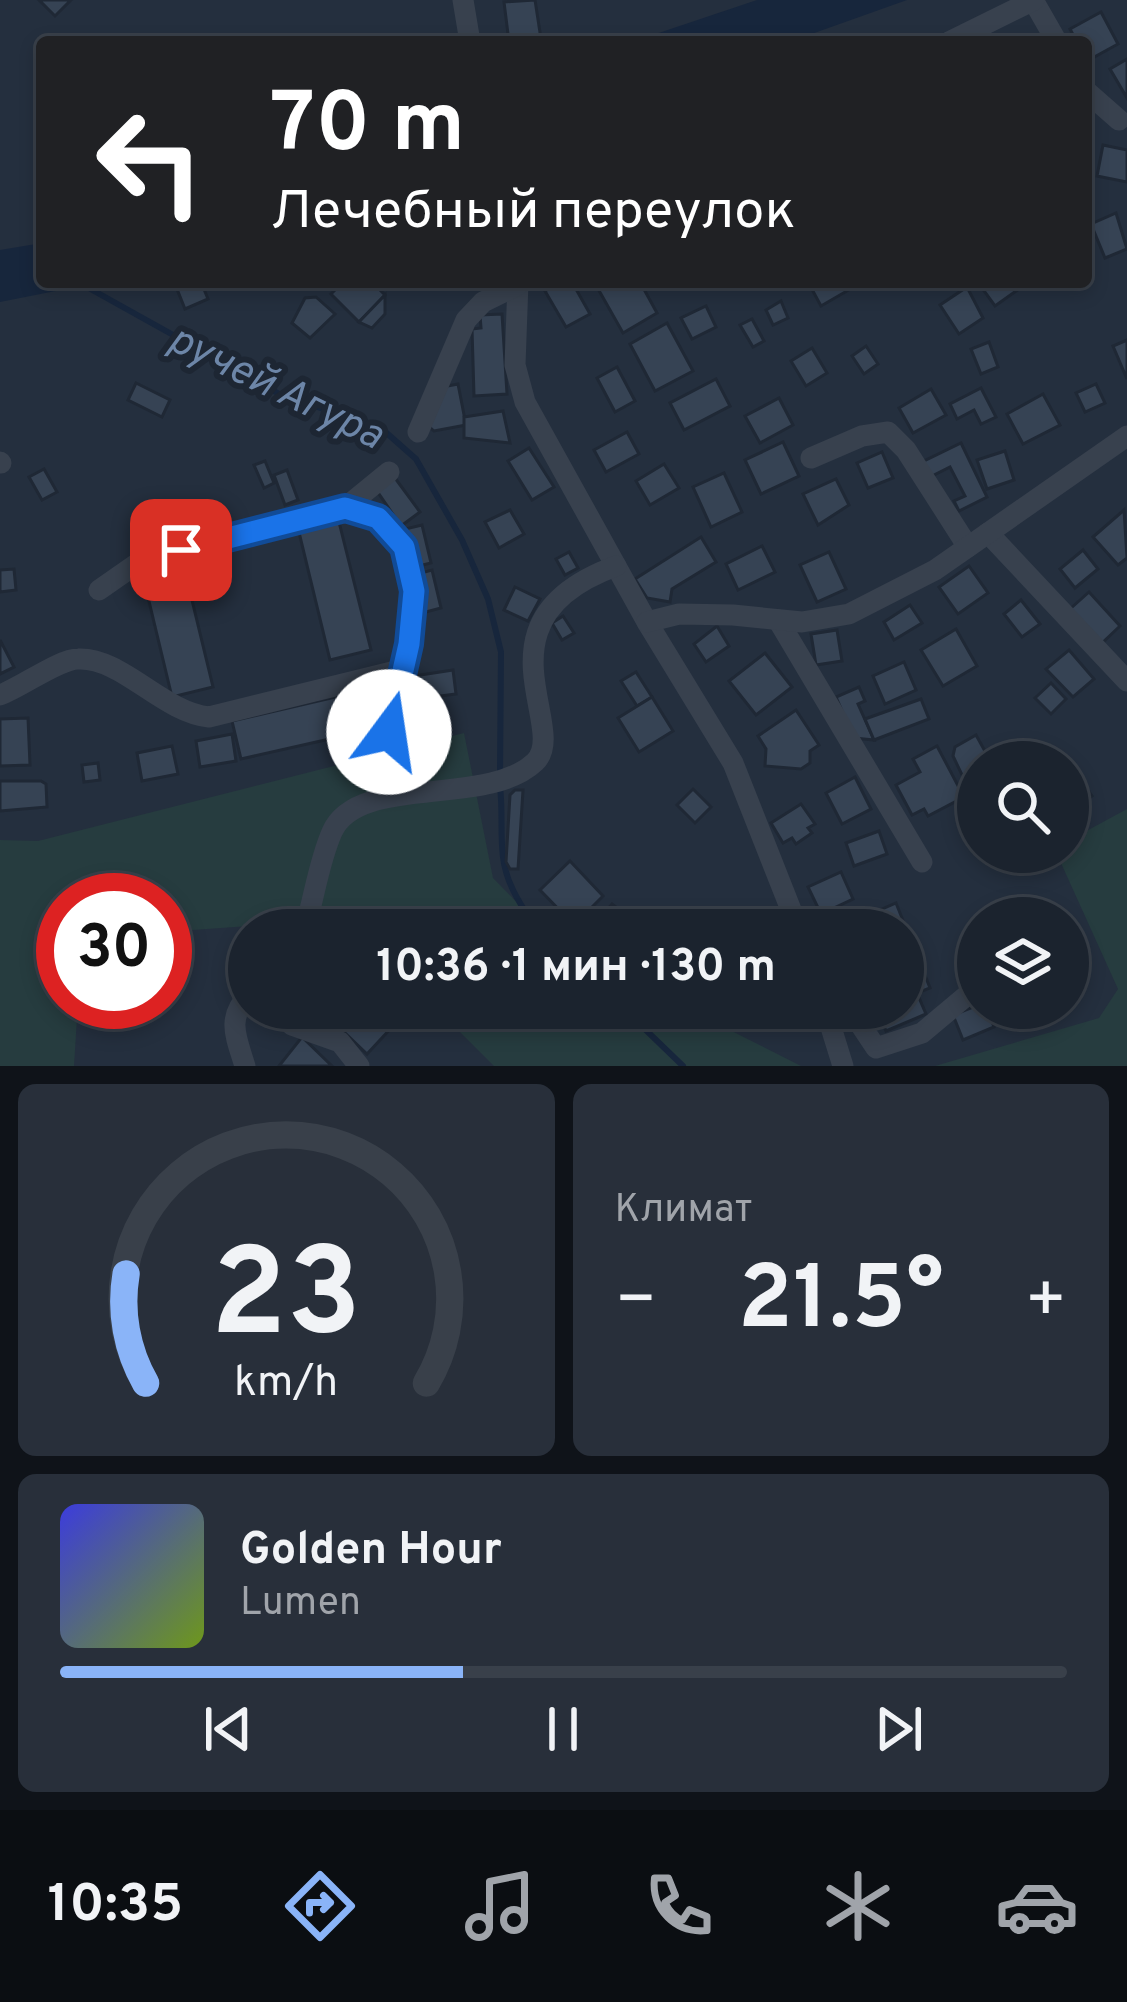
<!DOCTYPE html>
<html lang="ru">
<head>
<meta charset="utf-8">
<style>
  body { margin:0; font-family:Overpass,sans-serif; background:#282f3a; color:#f1f3f6; height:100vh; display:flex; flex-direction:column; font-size:45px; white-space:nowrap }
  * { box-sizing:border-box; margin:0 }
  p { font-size:39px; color:#a0a4aa }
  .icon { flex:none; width:66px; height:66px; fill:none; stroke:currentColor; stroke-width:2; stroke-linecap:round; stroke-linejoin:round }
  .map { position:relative; height:1066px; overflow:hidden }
  .details { display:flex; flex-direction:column; gap:18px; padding:18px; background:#0f1319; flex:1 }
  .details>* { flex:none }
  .hud { position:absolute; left:36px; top:36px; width:1056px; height:252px; border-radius:12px; box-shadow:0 6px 18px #0003,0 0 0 3px #39404a; background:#202124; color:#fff; overflow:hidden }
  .buttons { position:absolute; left:957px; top:741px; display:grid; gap:24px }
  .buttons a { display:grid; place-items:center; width:132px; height:132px; border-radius:50%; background:#1b232e; box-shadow:0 6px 18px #0003,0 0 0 3px #39404a; font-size:60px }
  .speed { position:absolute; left:36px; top:873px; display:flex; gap:24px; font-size:60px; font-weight:700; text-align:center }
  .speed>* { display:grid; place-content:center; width:156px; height:156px; border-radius:50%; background:#1b232e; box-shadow:0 6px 18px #0003,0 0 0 3px #39404a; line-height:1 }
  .speed .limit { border:18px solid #d22; background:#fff; color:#111 }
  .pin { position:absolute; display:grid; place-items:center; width:102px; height:102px; color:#fff; margin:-51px; border-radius:24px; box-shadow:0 6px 18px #0006 }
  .me { position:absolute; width:132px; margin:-66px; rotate:14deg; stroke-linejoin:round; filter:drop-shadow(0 0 9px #0008) }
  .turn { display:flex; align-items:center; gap:42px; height:252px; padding:0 36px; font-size:54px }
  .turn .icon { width:156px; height:156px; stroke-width:2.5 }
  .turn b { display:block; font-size:84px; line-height:102px }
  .big { font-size:90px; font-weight:700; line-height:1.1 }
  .details .tile { flex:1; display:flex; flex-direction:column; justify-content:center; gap:18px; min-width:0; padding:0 42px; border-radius:18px; background:#282f3a }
  .details .dial { align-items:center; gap:0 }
  .dial svg { height:312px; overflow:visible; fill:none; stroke:#39404a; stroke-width:7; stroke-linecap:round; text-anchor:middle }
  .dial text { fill:#f1f3f6; stroke:none }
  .song { display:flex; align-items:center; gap:36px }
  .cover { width:144px; height:144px; border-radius:18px; background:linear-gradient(135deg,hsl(240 70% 55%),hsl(80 70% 35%)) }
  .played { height:12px; border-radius:6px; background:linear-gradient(90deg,#8ab4f8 40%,#39404a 40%) }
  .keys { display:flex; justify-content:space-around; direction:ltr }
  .heat { display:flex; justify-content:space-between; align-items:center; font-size:66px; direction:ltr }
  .details .tiles { flex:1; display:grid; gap:18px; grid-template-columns:1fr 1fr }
  .tile:last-child { grid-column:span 2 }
  .trip { position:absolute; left:228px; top:909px; width:696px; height:120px; border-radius:60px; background:#1b232e; box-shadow:0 6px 18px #0003,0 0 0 3px #39404a; font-weight:700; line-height:120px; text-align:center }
  .tabs { display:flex; height:192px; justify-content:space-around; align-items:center; background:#0b0e12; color:#a0a4aa }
  .tabs .icon { width:84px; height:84px }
  .tabs .on { color:#8ab4f8 }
  .tabs b { font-size:54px; color:#f1f3f6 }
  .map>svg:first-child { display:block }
</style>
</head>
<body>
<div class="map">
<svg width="1127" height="1066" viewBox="0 0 1127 1066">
  <rect width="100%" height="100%" fill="#242f3e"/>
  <g fill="#263c3f">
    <path d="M 464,733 L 493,878 L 544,930 L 359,930 L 348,919 L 165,932 L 165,900 L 63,900 L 63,1002 L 78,1002 L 74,1066 L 0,1066 L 0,840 L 38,841 Z"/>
    <path d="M 1127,809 L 1127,1066 L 935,1066 L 1099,1018 L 1118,989 L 1056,852 L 1068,852 L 1068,841 Z"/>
    <path d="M 436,1008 L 686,1008 L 801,1066 L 494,1066 Z"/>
  </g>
  <g fill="#17263c">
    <path d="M 757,0 L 907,0 L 789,42 L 632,42 Z"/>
    <path d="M 42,243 L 42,282 L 101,282 L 0,302 L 0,250 Z"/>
  </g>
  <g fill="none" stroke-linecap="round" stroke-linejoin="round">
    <g stroke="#17263c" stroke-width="6">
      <path d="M 78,282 L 281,395 L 381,428 L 416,459 L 462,540 L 488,599 L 501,652 L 500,773"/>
      <path d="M 500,787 C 503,810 500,834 503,857 C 506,885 523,908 537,930"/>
      <path d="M 623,1008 L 683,1066"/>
    </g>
  </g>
  <g fill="#364354" stroke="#1f2835" stroke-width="3">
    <path d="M 39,0 L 71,0 L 55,16 Z"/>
    <path d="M 535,0 L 541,39 L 509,42 L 504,2 Z"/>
    <path d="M 1101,12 L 1118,44 L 1087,61 L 1086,42 L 1077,42 L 1070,29 Z"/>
    <path d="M 1127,59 L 1127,98 L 1110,69 Z"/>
    <path d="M 1103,145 L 1127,150 L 1127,182 L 1097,176 Z"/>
    <path d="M 1116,213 L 1127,249 L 1105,258 L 1091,224 Z"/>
    <path d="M 201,282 L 208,299 L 185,309 L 175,284 Z"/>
    <path d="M 343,282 L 372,282 L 385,295 L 359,322 L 331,294 Z"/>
    <path d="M 561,282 L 572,282 L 590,314 L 566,327 L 545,291 Z"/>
    <path d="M 605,282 L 640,282 L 657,313 L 623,333 L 597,287 Z"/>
    <path d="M 808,282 L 858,282 L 859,284 L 821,306 Z"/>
    <path d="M 982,282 L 1014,282 L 1019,289 L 995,306 L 979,284 Z"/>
    <path d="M 967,287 L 983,318 L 959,334 L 940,305 Z"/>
    <path d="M 385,295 L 385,314 L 372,328 L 359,322 Z"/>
    <path d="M 316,297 L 335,314 L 310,338 L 292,323 L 305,298 Z"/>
    <path d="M 781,301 L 788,318 L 773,325 L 766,310 Z"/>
    <path d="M 706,306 L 716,327 L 692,339 L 681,318 Z"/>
    <path d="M 502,314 L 507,394 L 474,396 L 472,329 L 481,328 L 480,315 Z"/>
    <path d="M 752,319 L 764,341 L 753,347 L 740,325 Z"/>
    <path d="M 667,323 L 693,371 L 655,391 L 630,344 Z"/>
    <path d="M 1127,340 L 1127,379 L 1113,346 Z"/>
    <path d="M 989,342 L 998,367 L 981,374 L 971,349 Z"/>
    <path d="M 866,346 L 878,364 L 864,374 L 852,356 Z"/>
    <path d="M 812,348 L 827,373 L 806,386 L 791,361 Z"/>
    <path d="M 617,367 L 635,401 L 615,412 L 597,378 Z"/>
    <path d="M 716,379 L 730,406 L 684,430 L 670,403 Z"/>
    <path d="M 136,383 L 170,400 L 162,417 L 128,400 Z"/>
    <path d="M 458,384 L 466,425 L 434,431 L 425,423 L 437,388 Z"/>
    <path d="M 1096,384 L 1105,403 L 1085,412 L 1076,393 Z"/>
    <path d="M 981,388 L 996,417 L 981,424 L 974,410 L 957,419 L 950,404 Z"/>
    <path d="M 931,389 L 946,415 L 913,433 L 899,408 Z"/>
    <path d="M 1043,394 L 1060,425 L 1023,444 L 1007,414 Z"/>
    <path d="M 779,398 L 793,425 L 760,443 L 745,416 Z"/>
    <path d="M 503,411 L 510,443 L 464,438 L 464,417 Z"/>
    <path d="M 627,432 L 639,454 L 606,472 L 594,450 Z"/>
    <path d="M 783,442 L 799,476 L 761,494 L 745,460 Z"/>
    <path d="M 961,443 L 987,497 L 959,511 L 954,501 L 965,496 L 950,467 L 930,477 L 922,462 Z"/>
    <path d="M 529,448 L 554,487 L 532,500 L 508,461 Z"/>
    <path d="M 1005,451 L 1014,480 L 987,489 L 977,460 Z"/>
    <path d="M 882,452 L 893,478 L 868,488 L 857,463 Z"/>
    <path d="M 265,461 L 274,483 L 264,488 L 254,465 Z"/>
    <path d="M 664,464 L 679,488 L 650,505 L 636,481 Z"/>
    <path d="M 44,469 L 57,492 L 42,500 L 29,477 Z"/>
    <path d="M 287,470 L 298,500 L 285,505 L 274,475 Z"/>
    <path d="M 724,473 L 742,512 L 711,527 L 693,487 Z"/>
    <path d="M 395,478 L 420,512 L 401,526 L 377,491 Z"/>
    <path d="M 836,479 L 849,505 L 818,525 L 803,494 Z"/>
    <path d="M 170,510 L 176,534 L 152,539 L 146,516 Z"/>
    <path d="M 510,510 L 524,534 L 499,548 L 485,522 Z"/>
    <path d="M 1124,510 L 1127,558 L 1118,565 L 1093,537 Z"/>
    <path d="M 338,518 L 371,650 L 330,660 L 298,528 Z"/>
    <path d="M 422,525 L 431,563 L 415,567 L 405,529 Z"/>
    <path d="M 701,537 L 716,562 L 672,589 L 670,602 L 647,598 L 635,579 Z"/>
    <path d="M 762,546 L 775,572 L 738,590 L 726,564 Z"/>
    <path d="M 1083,550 L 1098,569 L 1075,588 L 1060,569 Z"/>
    <path d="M 569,552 L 578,568 L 565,575 L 556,559 Z"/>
    <path d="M 829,552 L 846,589 L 817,602 L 800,565 Z"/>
    <path d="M 182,559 L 213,687 L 172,697 L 141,568 Z"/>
    <path d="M 969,566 L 988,593 L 958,614 L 939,587 Z"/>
    <path d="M 14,569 L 16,590 L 0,592 L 0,570 Z"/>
    <path d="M 432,570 L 441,608 L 426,612 L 417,574 Z"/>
    <path d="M 515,587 L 540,599 L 528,621 L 504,610 Z"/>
    <path d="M 1089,592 L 1120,626 L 1101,644 L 1070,609 Z"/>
    <path d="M 1021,600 L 1040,624 L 1022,637 L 1004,614 Z"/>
    <path d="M 910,605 L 922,623 L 894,640 L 884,622 Z"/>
    <path d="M 563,616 L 574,633 L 562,640 L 552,623 Z"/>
    <path d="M 717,626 L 729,646 L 706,662 L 694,644 Z"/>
    <path d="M 956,629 L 977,666 L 943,686 L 921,650 Z"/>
    <path d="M 837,630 L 842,661 L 816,665 L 811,634 Z"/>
    <path d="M 0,640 L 14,667 L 0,674 Z"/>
    <path d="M 1069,650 L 1094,679 L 1073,697 L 1046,669 Z"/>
    <path d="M 765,653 L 792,687 L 756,715 L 729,681 Z"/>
    <path d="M 904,662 L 916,690 L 885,704 L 873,676 Z"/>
    <path d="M 453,670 L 456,694 L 417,699 L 414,676 Z"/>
    <path d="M 636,672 L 652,697 L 637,706 L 621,681 Z"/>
    <path d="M 1051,683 L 1066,699 L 1051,714 L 1035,698 Z"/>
    <path d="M 859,687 L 865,701 L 858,704 L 874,740 L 854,738 L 836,697 Z"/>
    <path d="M 357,692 L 365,731 L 241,759 L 232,721 Z"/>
    <path d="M 652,697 L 673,731 L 639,752 L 618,718 Z"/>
    <path d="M 921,699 L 929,719 L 874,740 L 865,719 Z"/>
    <path d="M 796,710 L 819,745 L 810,751 L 810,763 L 801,769 L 765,766 L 766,749 L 758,736 Z"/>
    <path d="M 28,718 L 30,765 L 0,766 L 0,719 Z"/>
    <path d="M 232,734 L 236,761 L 200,767 L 196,741 Z"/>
    <path d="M 976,735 L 991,762 L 978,762 L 975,783 L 963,777 L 953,756 L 955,747 Z"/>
    <path d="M 172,746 L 178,774 L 142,781 L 137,753 Z"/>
    <path d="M 937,746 L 964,797 L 928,816 L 924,809 L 912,815 L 896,785 L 920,772 L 913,759 Z"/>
    <path d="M 98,763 L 100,780 L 84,782 L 82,765 Z"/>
    <path d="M 1069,764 L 1092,796 L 1068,814 L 1068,765 Z"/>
    <path d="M 855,777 L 871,809 L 842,824 L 826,793 Z"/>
    <path d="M 0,781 L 41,781 L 46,784 L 47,807 L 0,811 Z"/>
    <path d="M 693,789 L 711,807 L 695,823 L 677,805 Z"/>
    <path d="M 515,790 L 523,790 L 518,869 L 510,869 L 506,862 L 510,795 Z"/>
    <path d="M 801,804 L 815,824 L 808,828 L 812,833 L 796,844 L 792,838 L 783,843 L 771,823 Z"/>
    <path d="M 879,831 L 887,854 L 854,866 L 846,843 Z"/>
    <path d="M 570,861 L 603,896 L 574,925 L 540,890 Z"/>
    <path d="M 841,872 L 853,899 L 821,914 L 808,887 Z"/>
    <path d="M 896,903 L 908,933 L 903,936 L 903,930 L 851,930 L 848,924 Z"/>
    <path d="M 612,904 L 634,921 L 627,930 L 595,930 L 592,928 Z"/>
    <path d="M 917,955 L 930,988 L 917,993 L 926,1014 L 886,1031 L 877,1008 L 903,1008 L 903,961 Z"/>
    <path d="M 978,1005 L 987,1008 L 994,1027 L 963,1040 L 953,1015 Z"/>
    <path d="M 363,1008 L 374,1008 L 393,1026 L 367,1054 L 342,1030 Z"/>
    <path d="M 302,1037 L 332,1066 L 279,1066 Z"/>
  </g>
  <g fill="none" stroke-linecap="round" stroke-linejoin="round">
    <g stroke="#38414e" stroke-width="21">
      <path d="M 463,0 L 470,42"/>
      <path d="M 1033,0 L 1057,42"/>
      <path d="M 949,42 L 1034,0"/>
      <path d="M 1086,91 L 1119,120"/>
      <path d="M 518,282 L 515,365 L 525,402 L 647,622 L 733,763 L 799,930"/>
      <path d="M 418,432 L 466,320 L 483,302 L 518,285"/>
      <path d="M 811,458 L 862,436 L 888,432 L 906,450 L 968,547"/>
      <path d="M 0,462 L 1,463"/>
      <path d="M 345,508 L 389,472"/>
      <path d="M 988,533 L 1127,681"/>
      <path d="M 99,590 L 142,560 L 336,510 C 354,507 373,514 387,526 C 427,562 415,630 403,676 C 397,696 387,718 389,740 C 391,762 410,777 425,792"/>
      <path d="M 778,620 L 922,862"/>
      <path d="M 647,622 L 679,614 L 733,615 L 802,622 L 849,614 L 935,570 L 1127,436"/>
      <path d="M 0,695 C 22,687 59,659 78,659 C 122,657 162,712 209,717 L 404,669"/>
      <path d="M 300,930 L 307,921 C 315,892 320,859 332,832 C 358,773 487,808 535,762 C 571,728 468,620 616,566"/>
      <path d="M 275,1008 L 292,1025 L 340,1042 L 359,1066"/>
      <path d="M 825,1008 L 843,1066"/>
      <path d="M 856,1008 L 860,1024 L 876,1048 L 922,1033 L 978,986"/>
      <path d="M 245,1066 C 236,1037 226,1018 249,995"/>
    </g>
  </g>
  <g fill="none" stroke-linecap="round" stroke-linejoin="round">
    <g stroke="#114b97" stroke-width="30">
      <path id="route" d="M 181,550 L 345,508 L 378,518 L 404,547 L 414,591 L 409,644 L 389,732"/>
    </g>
    <use href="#route" stroke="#1a73e8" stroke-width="21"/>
  </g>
  <g text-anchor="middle" stroke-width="12" stroke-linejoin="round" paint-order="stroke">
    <g font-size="42" font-style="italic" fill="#6d86a8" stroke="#1d2633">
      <text transform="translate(277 385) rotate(26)" y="15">ручей Агура</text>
    </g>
  </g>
</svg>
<div class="buttons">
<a><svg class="icon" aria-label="search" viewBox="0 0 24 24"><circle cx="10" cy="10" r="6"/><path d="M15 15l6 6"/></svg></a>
<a><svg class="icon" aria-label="layers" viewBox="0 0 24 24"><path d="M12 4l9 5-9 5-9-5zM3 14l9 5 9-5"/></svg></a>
</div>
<div class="speed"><div class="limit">30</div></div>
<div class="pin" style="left:181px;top:550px;background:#d93025"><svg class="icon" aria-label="arrive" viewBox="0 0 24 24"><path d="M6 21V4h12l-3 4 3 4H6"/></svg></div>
<svg class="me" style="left:389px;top:732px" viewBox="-20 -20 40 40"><circle r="19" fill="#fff"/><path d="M0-13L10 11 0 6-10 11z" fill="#1a73e8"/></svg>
<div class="trip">10:36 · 1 мин · 130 m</div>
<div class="hud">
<div class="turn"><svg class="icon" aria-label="left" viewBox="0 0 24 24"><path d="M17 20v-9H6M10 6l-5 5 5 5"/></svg><div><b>70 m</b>Лечебный переулок</div></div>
</div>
</div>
<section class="details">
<div class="tiles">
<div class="tile dial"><svg viewBox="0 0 100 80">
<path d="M14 69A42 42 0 1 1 86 69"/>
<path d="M14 69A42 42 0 0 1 9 41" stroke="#8ab4f8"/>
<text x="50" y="56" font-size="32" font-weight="700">23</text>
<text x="50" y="72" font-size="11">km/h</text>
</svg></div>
<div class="tile"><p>Климат</p>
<div class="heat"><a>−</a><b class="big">21.5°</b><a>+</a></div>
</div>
<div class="tile">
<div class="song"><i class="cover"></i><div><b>Golden Hour</b><p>Lumen</p></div></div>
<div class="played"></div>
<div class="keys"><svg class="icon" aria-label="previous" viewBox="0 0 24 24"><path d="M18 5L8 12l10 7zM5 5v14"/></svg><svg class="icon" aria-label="pause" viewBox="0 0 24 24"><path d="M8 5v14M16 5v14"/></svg><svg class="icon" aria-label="next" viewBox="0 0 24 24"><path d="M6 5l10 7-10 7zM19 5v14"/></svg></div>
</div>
</div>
</section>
<nav class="tabs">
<b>10:35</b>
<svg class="icon on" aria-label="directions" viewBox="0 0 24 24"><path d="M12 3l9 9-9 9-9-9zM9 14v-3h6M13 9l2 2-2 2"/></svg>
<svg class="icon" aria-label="music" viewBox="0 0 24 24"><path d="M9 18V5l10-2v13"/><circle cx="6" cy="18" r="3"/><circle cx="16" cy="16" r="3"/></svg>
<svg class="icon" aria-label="phone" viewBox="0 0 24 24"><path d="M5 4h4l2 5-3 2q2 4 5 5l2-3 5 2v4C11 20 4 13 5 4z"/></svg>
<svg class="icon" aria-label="climate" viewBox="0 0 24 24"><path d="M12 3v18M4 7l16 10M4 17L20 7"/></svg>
<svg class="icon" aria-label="car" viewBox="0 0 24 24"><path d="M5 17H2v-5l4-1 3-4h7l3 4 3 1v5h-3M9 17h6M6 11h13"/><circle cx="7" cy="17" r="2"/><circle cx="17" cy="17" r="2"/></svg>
</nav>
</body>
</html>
